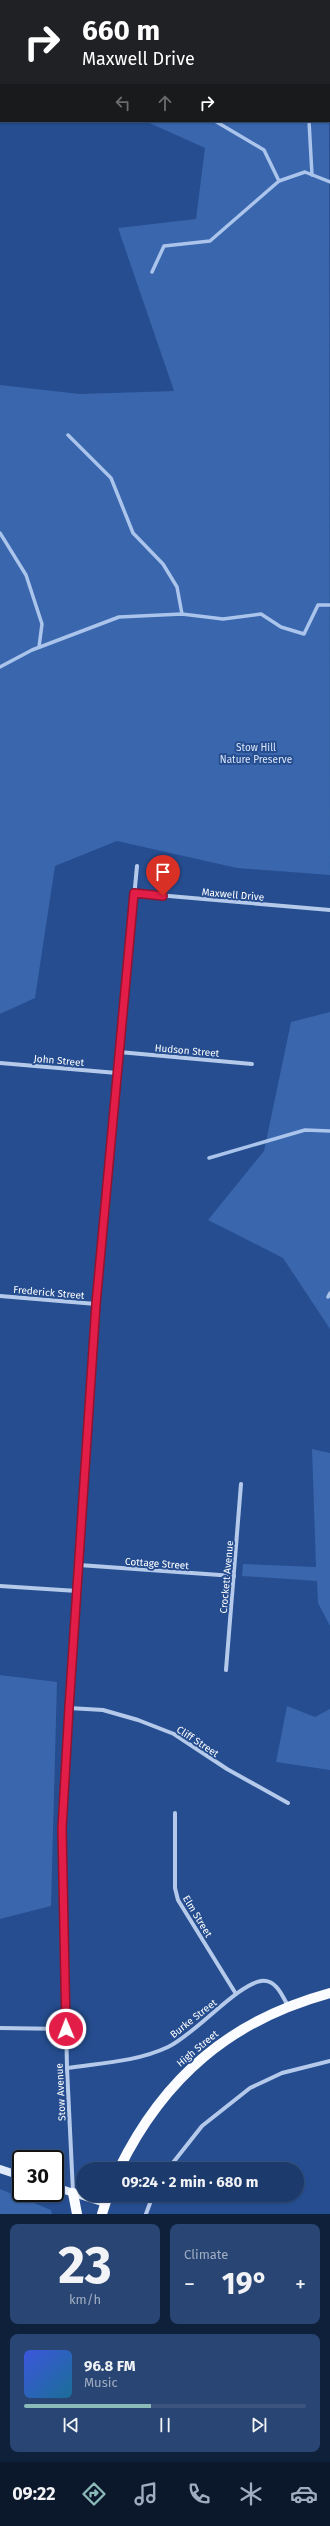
<!DOCTYPE html>
<html lang="en">
<head>
<meta charset="utf-8">
<style>
  body { margin:0; font-family:"Fira Sans",sans-serif; background:#294573; color:#f1f3f6; height:100vh; display:flex; flex-direction:column; font-size:15px; white-space:nowrap }
  * { box-sizing:border-box; margin:0 }
  p { font-size:13px; color:#a0adc1 }
  .icon { flex:none; width:22px; height:22px; fill:none; stroke:currentColor; stroke-width:2; stroke-linecap:round; stroke-linejoin:round }
  .map { position:relative; height:2214px; overflow:hidden }
  .panel { display:flex; flex-direction:column; gap:10px; padding:10px; background:#0f203b; flex:1 }
  .panel>* { flex:none }
  .banner { position:absolute; left:0px; top:0px; width:330px; height:122px; box-shadow:0 1px 3px #0004,0 0 0 1px #3a547e; background:#202124; color:#fff; overflow:hidden }
  .speed { position:absolute; left:12px; top:2150px; display:flex; gap:8px; font-size:20px; font-weight:700; text-align:center }
  .speed>* { display:grid; place-content:center; width:52px; height:52px; border-radius:50%; background:#1c3a6b; box-shadow:0 1px 3px #0004,0 0 0 1px #3a547e; line-height:1 }
  .speed .limit { border:2px solid #111; border-radius:6px; background:#fff; color:#111 }
  .pin { position:absolute; display:grid; place-items:center; width:34px; height:34px; color:#fff; margin:-41px -17px; border-radius:50% 50% 50% 0; rotate:-45deg; box-shadow:0 0 4px #0007 }
  .pin .icon { rotate:45deg }
  .me { position:absolute; width:44px; margin:-22px; rotate:359deg; stroke-linejoin:round; filter:drop-shadow(0 0 3px #0008) }
  .turn { display:flex; align-items:center; gap:14px; height:84px; padding:0 16px; font-size:18px }
  .turn .icon { width:52px; height:52px; stroke-width:2.5 }
  .turn b { display:block; font-size:28px; line-height:34px }
  .lanes { display:flex; align-items:center; height:38px; padding:0 16px; background:#0003; justify-content:center; gap:20px; direction:ltr }
  .lanes .off { opacity:.35 }
  .big { font-size:30px; font-weight:700; line-height:1.1 }
  .panel .widget { flex:1; display:flex; flex-direction:column; justify-content:center; gap:6px; min-width:0; padding:0 14px; border-radius:8px; background:#294573 }
  .panel .dial { align-items:center; gap:0 }
  .dial b { font-size:52px; line-height:1 }
  .song { display:flex; align-items:center; gap:12px }
  .cover { width:48px; height:48px; border-radius:6px; background:linear-gradient(135deg,hsl(230 70% 55%),hsl(200 70% 35%)) }
  .played { height:4px; border-radius:2px; background:linear-gradient(90deg,#8bbbb9 45%,#3a547e 45%) }
  .keys { display:flex; justify-content:space-around; direction:ltr }
  .heat { display:flex; justify-content:space-between; align-items:center; font-size:22px; direction:ltr }
  .panel .tiles { flex:1; display:grid; gap:10px; grid-template-columns:1fr 1fr }
  .widget:last-child { grid-column:span 2 }
  .trip { position:absolute; left:76px; top:2162px; width:228px; height:40px; border-radius:20px; background:#1c3a6b; box-shadow:0 1px 3px #0004,0 0 0 1px #3a547e; font-weight:700; line-height:40px; text-align:center }
  .tabs { display:flex; height:64px; justify-content:space-around; align-items:center; background:#0b172b; color:#a0adc1 }
  .tabs .icon { width:28px; height:28px }
  .tabs .selected { color:#8bbbb9 }
  .tabs b { font-size:18px; color:#f1f3f6 }
  .map>svg:first-child { display:block }
</style>
</head>
<body>
<div class="map">
<svg width="330" height="2214" viewBox="0 0 330 2214">
  <rect width="100%" height="100%" fill="#254d8f"/>
  <g fill="#3966ac">
    <path d="M 329,45 L 330,875 L 237,868 L 117,841 L 55,866 L 35,998 L 0,1014 L 0,385 L 80,394 L 174,391 L 118,228 L 196,219 L 205,148 L 145,121 L 329,121 Z"/>
    <path d="M 330,1012 L 330,1329 L 283,1258 L 208,1220 L 264,1151 L 291,1022 Z"/>
    <path d="M 312,1449 L 330,1453 L 330,1626 L 318,1603 L 317,1581 L 242,1576 L 243,1564 L 316,1567 Z"/>
    <path d="M 0,1675 L 57,1682 L 51,1906 L 0,1919 Z"/>
    <path d="M 287,1706 L 315,1717 L 330,1709 L 330,1770 L 276,1762 Z"/>
    <path d="M 0,2189 L 51,2210 L 52,2214 L 0,2214 Z"/>
  </g>
  <g fill="none" stroke-linecap="round" stroke-linejoin="round">
    <g stroke="#aac4ec" stroke-width="3.5">
      <path d="M 215,121 L 264,150 L 279,181"/>
      <path d="M 309,121 L 312,175"/>
      <path d="M 152,272 L 164,246 L 210,241 L 279,181 L 305,172 L 330,182"/>
      <path d="M 68,435 L 111,478 L 133,533 L 163,564 L 177,587 L 182,614"/>
      <path d="M 0,533 L 26,575 L 42,624 L 39,647"/>
      <path d="M 0,667 L 32,650 L 119,617 L 182,614 L 223,619 L 261,614 L 281,627 L 304,634 L 318,605 L 330,605"/>
      <path d="M 209,1158 L 305,1130 L 330,1131"/>
      <path d="M 328,1297 L 330,1293"/>
    </g>
    <g stroke="#b5caeb" stroke-width="4">
      <path d="M 134,893 L 330,910"/>
      <path d="M 119,1052 L 252,1064"/>
      <path d="M 0,1063 L 117,1073"/>
      <path d="M 0,1296 L 96,1304"/>
      <path d="M 79,1565 L 234,1576"/>
      <path d="M 0,1586 L 77,1591"/>
      <path d="M 226,1670 L 241,1484"/>
      <path d="M 69,1708 L 103,1710 L 138,1720 L 174,1734 L 227,1769 L 288,1803"/>
      <path d="M 175,1813 L 175,1888 L 178,1900 L 236,1994"/>
      <path d="M 0,2028 L 66,2029"/>
      <path d="M 67,2068 C 100,2063 136,2062 168,2047 C 194,2035 238,1984 261,1981 C 276,1979 282,1995 288,2006"/>
      <path d="M 168,2169 L 202,2126 L 250,2088 L 282,2073 L 330,2061"/>
      <path d="M 73,2192 L 67,2068 L 62,1829 L 96,1304 L 137,866"/>
      <path d="M 146,2214 L 153,2195"/>
    </g>
    <g stroke="#e1eaf9" stroke-width="8">
      <path d="M 273,1 L 276,0"/>
      <path d="M 0,107 L 1,107"/>
      <path d="M 0,2169 L 21,2176"/>
      <path d="M 55,2187 L 105,2203"/>
    </g>
    <g stroke="#fafcff" stroke-width="10">
      <path d="M 119,2169 C 164,2077 231,2020 330,1993"/>
      <path d="M 73,2193 L 77,2214"/>
      <path d="M 102,2214 L 108,2195"/>
    </g>
  </g>
  <g fill="none" stroke-linecap="round" stroke-linejoin="round">
    <g stroke="#92132f" stroke-width="10">
      <path id="route" d="M 66,2029 L 62,1829 L 69,1708 L 96,1304 L 134,893 L 163,896"/>
    </g>
    <use href="#route" stroke="#e11d48" stroke-width="7"/>
  </g>
  <g text-anchor="middle" stroke-width="4" stroke-linejoin="round" paint-order="stroke">
    <g font-size="10" fill="#dae6f9" stroke="#254d8f">
      <text x="256" y="751">Stow Hill<tspan x="256" dy="12">Nature Preserve</tspan></text>
    </g>
    <g font-size="10" fill="#fff" stroke="#254d8f">
      <text transform="translate(233 894) rotate(5)" y="4">Maxwell Drive</text>
      <text transform="translate(187 1050) rotate(5)" y="4">Hudson Street</text>
      <text transform="translate(59 1060) rotate(5)" y="4">John Street</text>
      <text transform="translate(49 1292) rotate(5)" y="4">Frederick Street</text>
      <text transform="translate(157 1563) rotate(4)" y="4">Cottage Street</text>
      <text transform="translate(226 1577) rotate(-85)" y="4">Crockett Avenue</text>
      <text transform="translate(198 1741) rotate(33)" y="4">Cliff Street</text>
      <text transform="translate(198 1916) rotate(59)" y="4">Elm Street</text>
      <text transform="translate(193 2018) rotate(-38)" y="4">Burke Street</text>
      <text transform="translate(197 2048) rotate(-40)" y="4">High Street</text>
      <text transform="translate(60 2092) rotate(-93)" y="4">Stow Avenue</text>
    </g>
  </g>
</svg>
<div class="speed"><div class="limit">30</div></div>
<div class="pin" style="left:163px;top:896px;background:#d93025"><svg class="icon" aria-label="arrive" viewBox="0 0 24 24"><path d="M6 21V4h12l-3 4 3 4H6"/></svg></div>
<svg class="me" style="left:66px;top:2029px" viewBox="-20 -20 40 40"><circle r="17" fill="#e11d48" stroke="#fff" stroke-width="3"/><path d="M0-11L8 9 0 5-8 9z" fill="#fff"/></svg>
<div class="trip">09:24 · 2 min · 680 m</div>
<div class="banner">
<div class="turn"><svg class="icon" aria-label="right" viewBox="0 0 24 24"><path d="M7 20v-9h11M14 6l5 5-5 5"/></svg><div><b>660 m</b>Maxwell Drive</div></div>
<div class="lanes"><svg class="icon off" aria-label="left" viewBox="0 0 24 24"><path d="M17 20v-9H6M10 6l-5 5 5 5"/></svg><svg class="icon off" aria-label="ahead" viewBox="0 0 24 24"><path d="M12 20V5M6 11l6-6 6 6"/></svg><svg class="icon" aria-label="right" viewBox="0 0 24 24"><path d="M7 20v-9h11M14 6l5 5-5 5"/></svg></div>
</div>
</div>
<section class="panel">
<div class="tiles">
<div class="widget dial"><b>23</b><p>km/h</p></div>
<div class="widget"><p>Climate</p>
<div class="heat"><a>−</a><b class="big">19°</b><a>+</a></div>
</div>
<div class="widget">
<div class="song"><i class="cover"></i><div><b>96.8 FM</b><p>Music</p></div></div>
<div class="played"></div>
<div class="keys"><svg class="icon" aria-label="previous" viewBox="0 0 24 24"><path d="M18 5L8 12l10 7zM5 5v14"/></svg><svg class="icon" aria-label="pause" viewBox="0 0 24 24"><path d="M8 5v14M16 5v14"/></svg><svg class="icon" aria-label="next" viewBox="0 0 24 24"><path d="M6 5l10 7-10 7zM19 5v14"/></svg></div>
</div>
</div>
</section>
<nav class="tabs">
<b>09:22</b>
<svg class="icon selected" aria-label="directions" viewBox="0 0 24 24"><path d="M12 3l9 9-9 9-9-9zM9 14v-3h6M13 9l2 2-2 2"/></svg>
<svg class="icon" aria-label="music" viewBox="0 0 24 24"><path d="M9 18V5l10-2v13"/><circle cx="6" cy="18" r="3"/><circle cx="16" cy="16" r="3"/></svg>
<svg class="icon" aria-label="phone" viewBox="0 0 24 24"><path d="M5 4h4l2 5-3 2q2 4 5 5l2-3 5 2v4C11 20 4 13 5 4z"/></svg>
<svg class="icon" aria-label="climate" viewBox="0 0 24 24"><path d="M12 3v18M4 7l16 10M4 17L20 7"/></svg>
<svg class="icon" aria-label="car" viewBox="0 0 24 24"><path d="M5 17H2v-5l4-1 3-4h7l3 4 3 1v5h-3M9 17h6M6 11h13"/><circle cx="7" cy="17" r="2"/><circle cx="17" cy="17" r="2"/></svg>
</nav>
</body>
</html>
